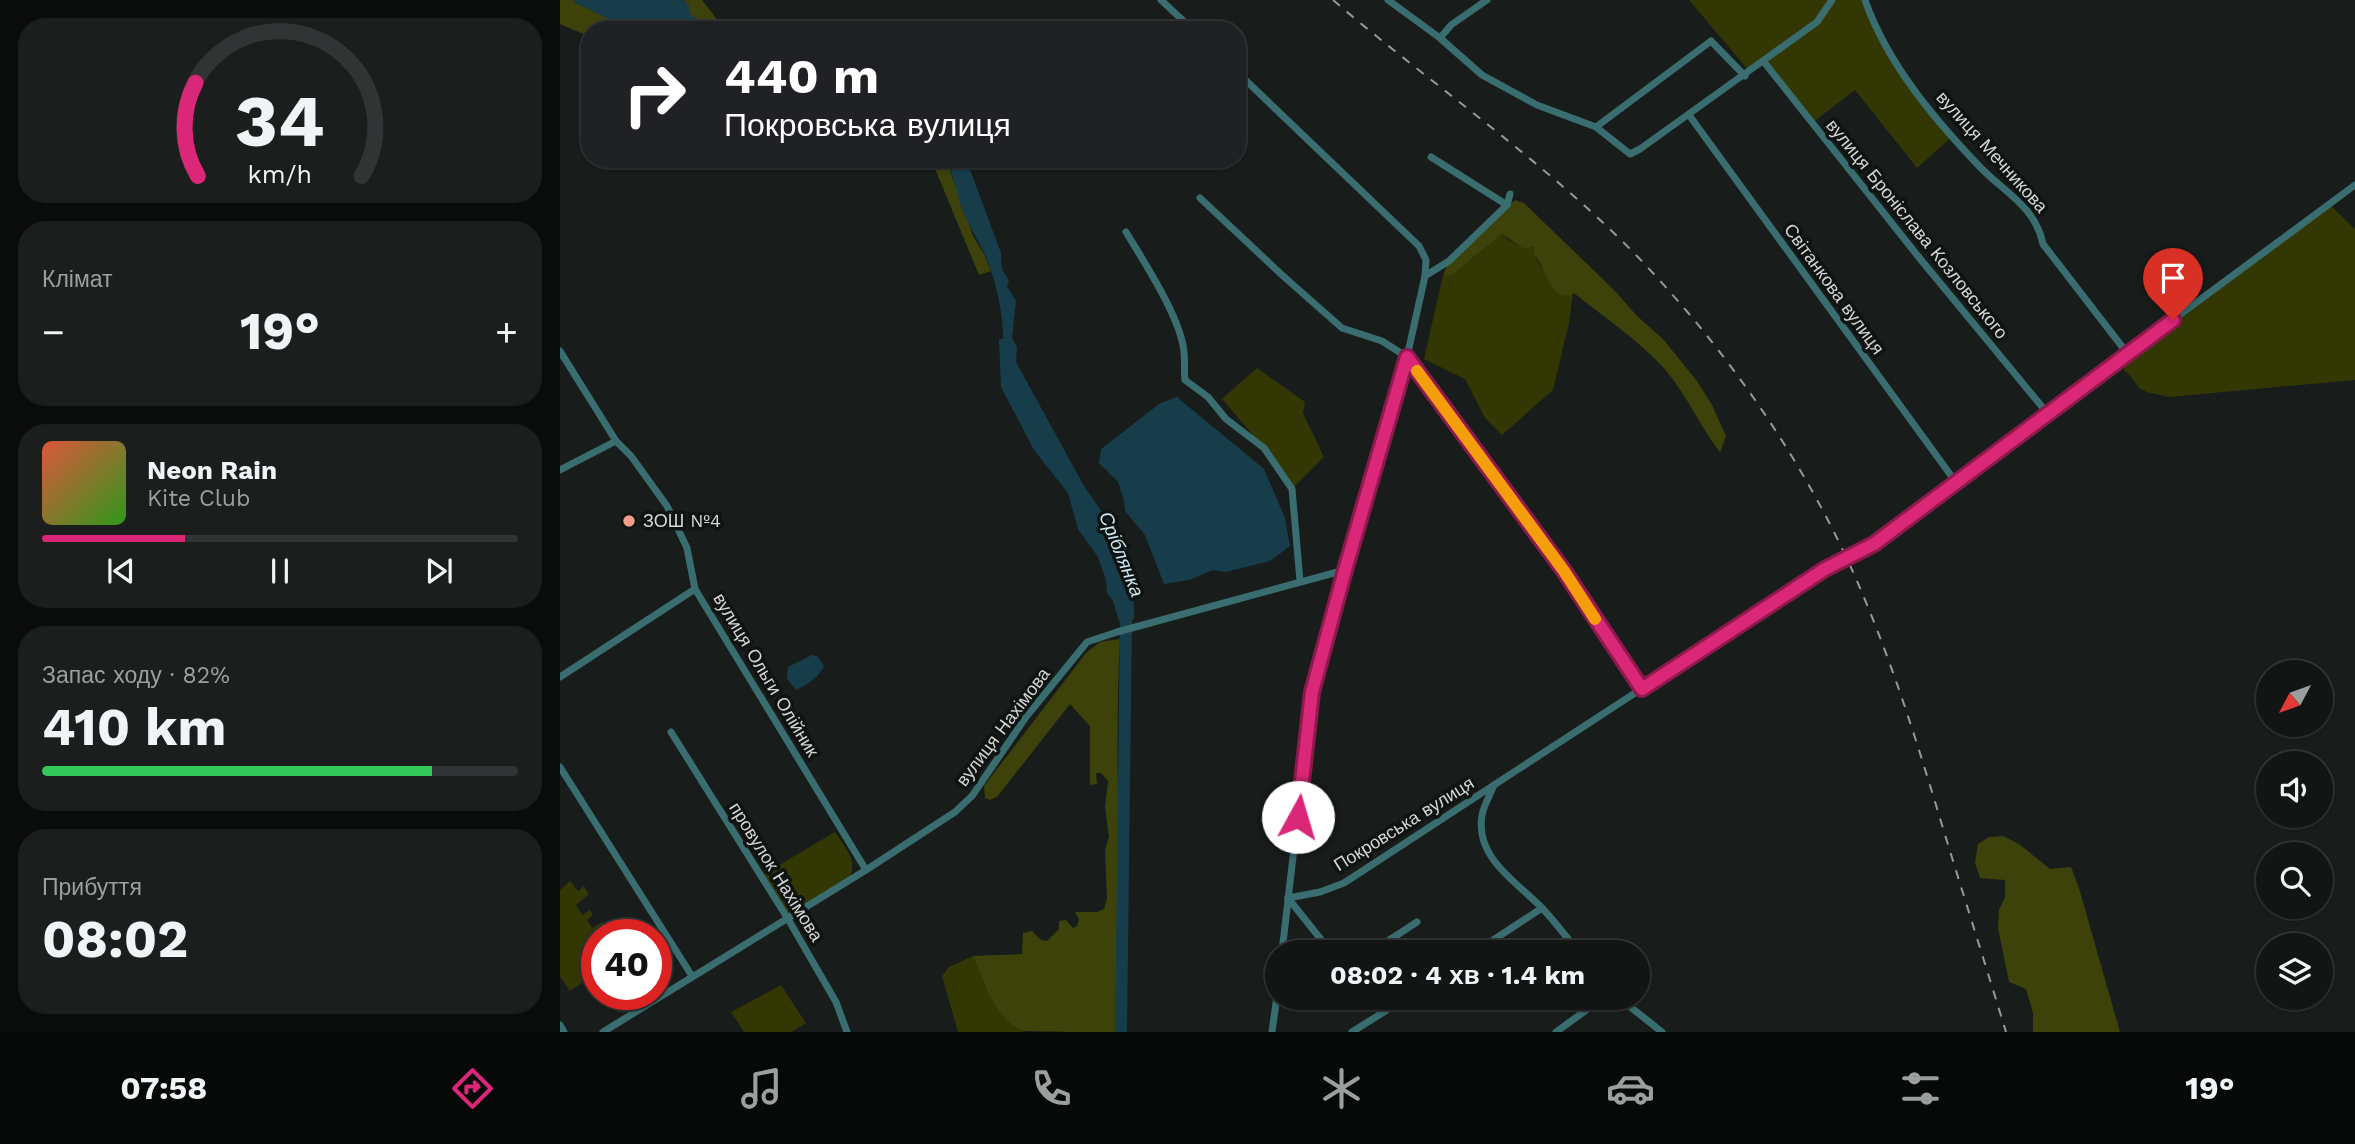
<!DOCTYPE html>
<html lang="uk">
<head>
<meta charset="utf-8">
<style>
  body { margin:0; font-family:"Work Sans",sans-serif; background:#1b1e1d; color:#f1f3f6; height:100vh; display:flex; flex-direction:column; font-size:26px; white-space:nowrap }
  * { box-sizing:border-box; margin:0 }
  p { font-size:23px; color:#9c9fa0 }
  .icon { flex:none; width:38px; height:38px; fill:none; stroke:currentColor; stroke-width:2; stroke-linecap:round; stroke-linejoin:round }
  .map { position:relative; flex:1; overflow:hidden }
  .side { display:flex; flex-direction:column; gap:18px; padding:18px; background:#0a0c0b; width:560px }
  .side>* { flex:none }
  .guide { position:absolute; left:21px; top:21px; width:665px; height:147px; border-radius:28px; box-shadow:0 2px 5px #0004,0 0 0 2px #313434; background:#202124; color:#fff; overflow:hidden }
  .needle { width:46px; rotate:229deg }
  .controls { position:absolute; left:1696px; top:660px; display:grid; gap:14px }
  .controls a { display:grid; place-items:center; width:77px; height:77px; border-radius:50%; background:#121514; box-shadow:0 2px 5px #0004,0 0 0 2px #313434; font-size:35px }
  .speed { position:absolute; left:21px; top:919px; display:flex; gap:14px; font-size:35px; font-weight:700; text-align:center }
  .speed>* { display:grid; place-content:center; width:91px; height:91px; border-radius:50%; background:#121514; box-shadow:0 2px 5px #0004,0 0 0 2px #313434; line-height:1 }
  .speed .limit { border:10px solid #d22; background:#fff; color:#111 }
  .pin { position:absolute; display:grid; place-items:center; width:60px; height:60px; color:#fff; margin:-72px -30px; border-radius:50% 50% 50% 0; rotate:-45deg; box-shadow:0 0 7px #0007 }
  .pin .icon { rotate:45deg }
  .me { position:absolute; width:77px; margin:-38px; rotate:6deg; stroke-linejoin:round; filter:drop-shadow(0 0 5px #0008) }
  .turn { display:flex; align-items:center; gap:24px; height:147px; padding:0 28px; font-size:32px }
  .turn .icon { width:91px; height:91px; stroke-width:2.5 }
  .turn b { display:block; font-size:49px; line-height:60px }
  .big { font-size:52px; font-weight:700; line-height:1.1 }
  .side .widget { flex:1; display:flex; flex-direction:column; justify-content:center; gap:10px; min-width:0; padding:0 24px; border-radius:28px; background:#1b1e1d }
  .side .dial { align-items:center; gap:0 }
  .dial svg { height:182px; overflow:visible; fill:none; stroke:#313434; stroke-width:7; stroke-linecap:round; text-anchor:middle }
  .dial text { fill:#f1f3f6; stroke:none }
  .song { display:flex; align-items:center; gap:21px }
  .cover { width:84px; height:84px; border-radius:10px; background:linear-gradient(135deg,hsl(10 70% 55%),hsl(110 70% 35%)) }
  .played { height:7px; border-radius:4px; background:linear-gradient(90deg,#db2777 30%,#313434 30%) }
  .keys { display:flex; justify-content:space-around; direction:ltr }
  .heat { display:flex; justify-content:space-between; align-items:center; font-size:38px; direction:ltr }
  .charge { height:10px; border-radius:5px; background:linear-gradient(90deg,#34c759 82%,#313434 0) }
  .trip { position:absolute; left:705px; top:940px; width:385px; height:70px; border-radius:35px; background:#121514; box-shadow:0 2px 5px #0004,0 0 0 2px #313434; font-weight:700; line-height:70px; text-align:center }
  .dock { display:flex; height:112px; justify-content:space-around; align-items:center; background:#070808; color:#9c9fa0 }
  .dock .icon { width:49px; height:49px }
  .dock .current { color:#db2777 }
  .dock b { font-size:32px; color:#f1f3f6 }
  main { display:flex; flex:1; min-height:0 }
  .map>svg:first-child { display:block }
</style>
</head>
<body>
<main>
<section class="side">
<div class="widget dial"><svg viewBox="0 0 100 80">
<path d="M14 69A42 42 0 1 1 86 69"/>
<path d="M14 69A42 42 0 0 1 13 28" stroke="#db2777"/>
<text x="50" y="56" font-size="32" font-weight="700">34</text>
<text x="50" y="72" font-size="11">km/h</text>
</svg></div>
<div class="widget"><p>Клімат</p>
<div class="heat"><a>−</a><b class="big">19°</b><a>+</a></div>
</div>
<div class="widget">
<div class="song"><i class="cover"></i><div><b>Neon Rain</b><p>Kite Club</p></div></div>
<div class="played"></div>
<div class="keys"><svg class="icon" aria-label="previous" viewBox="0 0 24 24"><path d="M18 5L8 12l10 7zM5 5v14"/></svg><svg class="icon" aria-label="pause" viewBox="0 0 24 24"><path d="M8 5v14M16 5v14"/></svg><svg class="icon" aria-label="next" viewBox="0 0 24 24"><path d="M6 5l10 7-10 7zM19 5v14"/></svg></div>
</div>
<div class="widget"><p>Запас ходу · 82%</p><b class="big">410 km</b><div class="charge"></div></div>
<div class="widget"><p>Прибуття</p><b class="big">08:02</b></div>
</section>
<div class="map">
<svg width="1795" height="1032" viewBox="0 0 1795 1032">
  <rect width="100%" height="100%" fill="#181c1a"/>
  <g fill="#333704">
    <path d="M 1129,0 L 1305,0 L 1331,57 L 1393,136 L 1357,168 L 1295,90 L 1252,123 L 1204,63 L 1190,72 Z"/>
    <path d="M 1769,204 L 1795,229 L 1795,380 L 1609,397 L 1587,392 L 1579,388 L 1568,373 L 1564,371 L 1567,353 Z"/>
    <path d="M 942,234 C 947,241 957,243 964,249 L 974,246 C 973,267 998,281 1013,293 L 1009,323 L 993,390 L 942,435 L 925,418 L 905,379 L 864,359 L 883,275 L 892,275 Z"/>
    <path d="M 697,368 L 745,402 L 743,413 L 764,457 L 732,489 L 704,448 L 662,399 Z"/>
    <path d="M 275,832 C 284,846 298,860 290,877 L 228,914 L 204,874 Z"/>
    <path d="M 10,881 L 18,891 L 24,886 L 29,894 L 16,905 L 22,915 L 30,910 L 33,915 L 27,920 L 32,928 L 42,922 L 49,934 L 37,934 L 37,972 L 10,991 L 0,976 L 0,890 Z"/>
    <path d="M 413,956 L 425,986 L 445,1017 L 464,1032 L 398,1032 L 382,976 L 389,967 Z"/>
    <path d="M 221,985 L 246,1023 L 231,1032 L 184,1032 L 171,1012 Z"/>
  </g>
  <g fill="#3d420b">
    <path d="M 0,0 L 14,0 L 16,3 L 73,30 L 30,30 L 30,37 L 0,24 Z"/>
    <path d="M 124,0 L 142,0 L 162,26 L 145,25 L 129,14 L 129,6 Z"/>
    <path d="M 371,159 L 386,159 L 413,236 L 424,254 L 431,271 L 419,275 Z"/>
    <path d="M 955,200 L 964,203 L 1054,290 L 1077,316 L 1103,339 L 1137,381 L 1152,405 L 1166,436 L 1160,452 C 1138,424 1124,388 1098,362 C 1073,336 1042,316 1014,293 L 1009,296 L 998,294 C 987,282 984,266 974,254 L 974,246 L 964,249 L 942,234 L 892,275 L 883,275 L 889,261 Z"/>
    <path d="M 560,639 C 553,770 563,901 561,1032 C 544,1032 474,1032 463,1031 C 436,1020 423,981 413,956 L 462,954 L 463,933 L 472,931 L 481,940 L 487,941 L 499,929 L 499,921 L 506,920 L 513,928 L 517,926 L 519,919 L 515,912 L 537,912 L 544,909 L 547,898 L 545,850 L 549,837 L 545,807 L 548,781 L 541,773 L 536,773 L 537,784 L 530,785 L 530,726 L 510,704 L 437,797 L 430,800 L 425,798 L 424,786 L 526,653 L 540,642 Z"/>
    <path d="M 1443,836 L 1459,844 L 1490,869 L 1511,867 L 1519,888 L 1560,1032 L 1473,1032 L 1473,1013 L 1466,989 L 1449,982 L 1438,928 L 1439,910 L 1445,897 L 1445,880 L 1420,878 L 1415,862 L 1418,844 L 1429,837 Z"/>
  </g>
  <g fill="#173d4b">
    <path d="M 14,0 L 124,0 L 129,6 L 130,14 L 145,25 L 186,26 L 196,19 L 208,19 L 224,20 L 251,30 L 96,30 L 92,27 C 74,37 35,10 15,3 Z"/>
    <path d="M 386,159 L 406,159 L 441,253 L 442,269 L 449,280 L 447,286 L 456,301 L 452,338 L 457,347 L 456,362 L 524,486 L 550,523 L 552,538 L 558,556 L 566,560 C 565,570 567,574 570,583 C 574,595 574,607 574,619 L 560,624 L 553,601 L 547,593 L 546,580 L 538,557 L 518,529 L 508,493 L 474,450 L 441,387 L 439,339 L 443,339 C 444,317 435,276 425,255 C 417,238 407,223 401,206 C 396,190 393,174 386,159 Z"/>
    <path d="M 617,397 L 704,469 L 725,518 L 730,546 L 710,561 L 666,572 L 653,570 L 629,580 L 604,584 L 585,535 L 565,511 L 564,500 L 558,482 L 539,463 L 541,449 L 599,404 Z"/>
    <path d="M 252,655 L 257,656 L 264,666 C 258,678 248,684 236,690 L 227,679 L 228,667 Z"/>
  </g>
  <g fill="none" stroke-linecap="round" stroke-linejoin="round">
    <path stroke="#173d4b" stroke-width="12" d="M 561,1032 L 566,622 L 564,606"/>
    <g stroke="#396d6f" stroke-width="7">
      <path d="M 601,0 L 633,30"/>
      <path d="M 828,0 L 880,38 L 922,75 L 977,105 L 1036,127 L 1070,154 L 1080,149 L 1257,22 L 1272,0"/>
      <path d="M 1305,0 C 1327,63 1374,119 1420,167 C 1445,193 1475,206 1483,244 L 1567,353"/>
      <path d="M 880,38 L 891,25 L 927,0"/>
      <path d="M 1204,62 L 1357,255 L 1488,414"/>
      <path d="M 677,72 L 859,246 L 866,260 L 865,276 L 847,357 L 785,570 L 752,692 L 722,952"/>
      <path d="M 1129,115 L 1395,481"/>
      <path d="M 1036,127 L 1151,41 L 1185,76"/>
      <path d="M 871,157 L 947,205"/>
      <path d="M 640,198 L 722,275 L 782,328 L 822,341 L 847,357 L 1004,571 L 1082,689"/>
      <path d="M 566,232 C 584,262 621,318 624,352 C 625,362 624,371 625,380 L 648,397 L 666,419 L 704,448 L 732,489 L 740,581"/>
      <path d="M 865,276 L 889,261 L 947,205 L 950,194"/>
      <path d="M 0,351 L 56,441 L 71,456 L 107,506 L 127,548 L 135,589 L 306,870"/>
      <path d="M 0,470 L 56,441"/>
      <path d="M 0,677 L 135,589"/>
      <path d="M 111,732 L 228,919 L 276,1002 L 287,1032"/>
      <path d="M 0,767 L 132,976"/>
      <path d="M 934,785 C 930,795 924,805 922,815 C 915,857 954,880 980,906 C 994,920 1006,937 1019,952"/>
      <path d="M 728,898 L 760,892 L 784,883 L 1265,569 L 1314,544 L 1395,481 L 1795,185"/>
      <path d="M 728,898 L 771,952"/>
      <path d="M 811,952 L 857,922"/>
      <path d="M 915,952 L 982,908"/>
      <path d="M 1059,998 L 1102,1032"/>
      <path d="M 0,1025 L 4,1032"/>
      <path d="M 43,1032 L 306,870 L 395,812 L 412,796 L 466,717 L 527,642 L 557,632 L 785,570"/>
      <path d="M 712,1032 L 718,988"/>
      <path d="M 792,1032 L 846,998"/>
      <path d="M 996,1032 L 1043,998"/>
    </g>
    <path stroke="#969997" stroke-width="2" stroke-dasharray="9 9" stroke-linecap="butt" d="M 773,0 C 872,85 983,160 1075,254 C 1161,343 1236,449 1288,561 C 1327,646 1355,735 1382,825 C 1403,894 1425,963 1446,1032"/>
  </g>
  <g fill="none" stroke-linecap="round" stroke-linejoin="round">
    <g stroke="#8e194d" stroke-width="18">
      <path id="route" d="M 738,817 L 752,692 L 785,570 L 847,357 L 1004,571 L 1082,689 L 1265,569 L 1314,544 L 1613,320"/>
    </g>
    <use href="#route" stroke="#db2777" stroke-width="12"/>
    <path stroke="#f59e0b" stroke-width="12" d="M 857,371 L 1004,571 L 1035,619"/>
  </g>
  <circle fill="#f49d8d" stroke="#0f1311" stroke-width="2.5" cx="69" cy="521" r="7"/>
  <g text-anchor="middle" stroke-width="7" stroke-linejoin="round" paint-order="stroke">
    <g font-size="18" fill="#d6d8d7" stroke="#0f1311">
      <text transform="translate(1432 152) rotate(48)" y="6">вулиця Мечникова</text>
      <text transform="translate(1357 229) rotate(51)" y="6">вулиця Броніслава Козловського</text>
      <text transform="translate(1274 289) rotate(54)" y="6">Світанкова вулиця</text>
      <text transform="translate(206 675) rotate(59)" y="6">вулиця Ольги Олійник</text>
      <text transform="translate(443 727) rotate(-53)" y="6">вулиця Нахімова</text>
      <text transform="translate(844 824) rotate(-32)" y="6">Покровська вулиця</text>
      <text transform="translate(216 872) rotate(58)" y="6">провулок Нахімова</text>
    </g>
    <g font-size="18" fill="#d6d8d7" stroke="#0f1311" text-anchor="start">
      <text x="83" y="527">ЗОШ №4</text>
    </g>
    <g font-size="19" font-style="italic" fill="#cee7f3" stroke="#0f1311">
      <text transform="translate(562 554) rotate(68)" y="7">Сріблянка</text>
    </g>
  </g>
</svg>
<div class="controls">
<a><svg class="needle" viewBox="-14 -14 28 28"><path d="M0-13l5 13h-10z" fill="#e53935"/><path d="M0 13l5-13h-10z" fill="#9c9fa0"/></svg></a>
<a><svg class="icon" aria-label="sound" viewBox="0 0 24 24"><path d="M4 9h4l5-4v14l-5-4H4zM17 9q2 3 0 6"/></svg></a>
<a><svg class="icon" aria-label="search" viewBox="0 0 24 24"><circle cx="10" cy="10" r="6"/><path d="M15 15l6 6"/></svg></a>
<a><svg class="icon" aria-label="layers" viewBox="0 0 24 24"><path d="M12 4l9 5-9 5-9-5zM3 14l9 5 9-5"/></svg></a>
</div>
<div class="speed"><div class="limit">40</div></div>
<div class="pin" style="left:1613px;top:320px;background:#d93025"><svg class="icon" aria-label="arrive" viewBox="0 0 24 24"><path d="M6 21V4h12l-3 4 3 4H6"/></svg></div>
<svg class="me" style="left:738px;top:817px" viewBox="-20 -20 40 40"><circle r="19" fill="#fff"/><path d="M0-13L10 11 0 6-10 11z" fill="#db2777"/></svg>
<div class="trip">08:02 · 4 хв · 1.4 km</div>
<div class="guide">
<div class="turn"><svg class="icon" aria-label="right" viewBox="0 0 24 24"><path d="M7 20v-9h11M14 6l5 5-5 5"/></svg><div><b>440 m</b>Покровська вулиця</div></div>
</div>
</div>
</main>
<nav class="dock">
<b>07:58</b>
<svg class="icon current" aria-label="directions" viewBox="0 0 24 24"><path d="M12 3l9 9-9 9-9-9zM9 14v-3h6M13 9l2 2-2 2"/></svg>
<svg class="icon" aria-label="music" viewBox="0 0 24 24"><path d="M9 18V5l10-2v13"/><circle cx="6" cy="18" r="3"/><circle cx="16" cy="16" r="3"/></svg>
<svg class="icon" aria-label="phone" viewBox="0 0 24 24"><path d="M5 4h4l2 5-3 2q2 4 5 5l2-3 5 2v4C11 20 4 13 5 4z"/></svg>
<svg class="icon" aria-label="climate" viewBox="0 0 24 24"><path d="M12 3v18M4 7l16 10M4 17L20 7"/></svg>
<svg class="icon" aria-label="car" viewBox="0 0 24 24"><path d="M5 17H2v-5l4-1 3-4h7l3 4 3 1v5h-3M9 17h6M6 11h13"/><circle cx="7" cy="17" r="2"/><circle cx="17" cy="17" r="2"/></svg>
<svg class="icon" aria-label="filters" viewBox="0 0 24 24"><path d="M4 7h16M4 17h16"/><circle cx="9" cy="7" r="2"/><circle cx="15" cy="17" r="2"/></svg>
<b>19°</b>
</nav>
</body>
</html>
